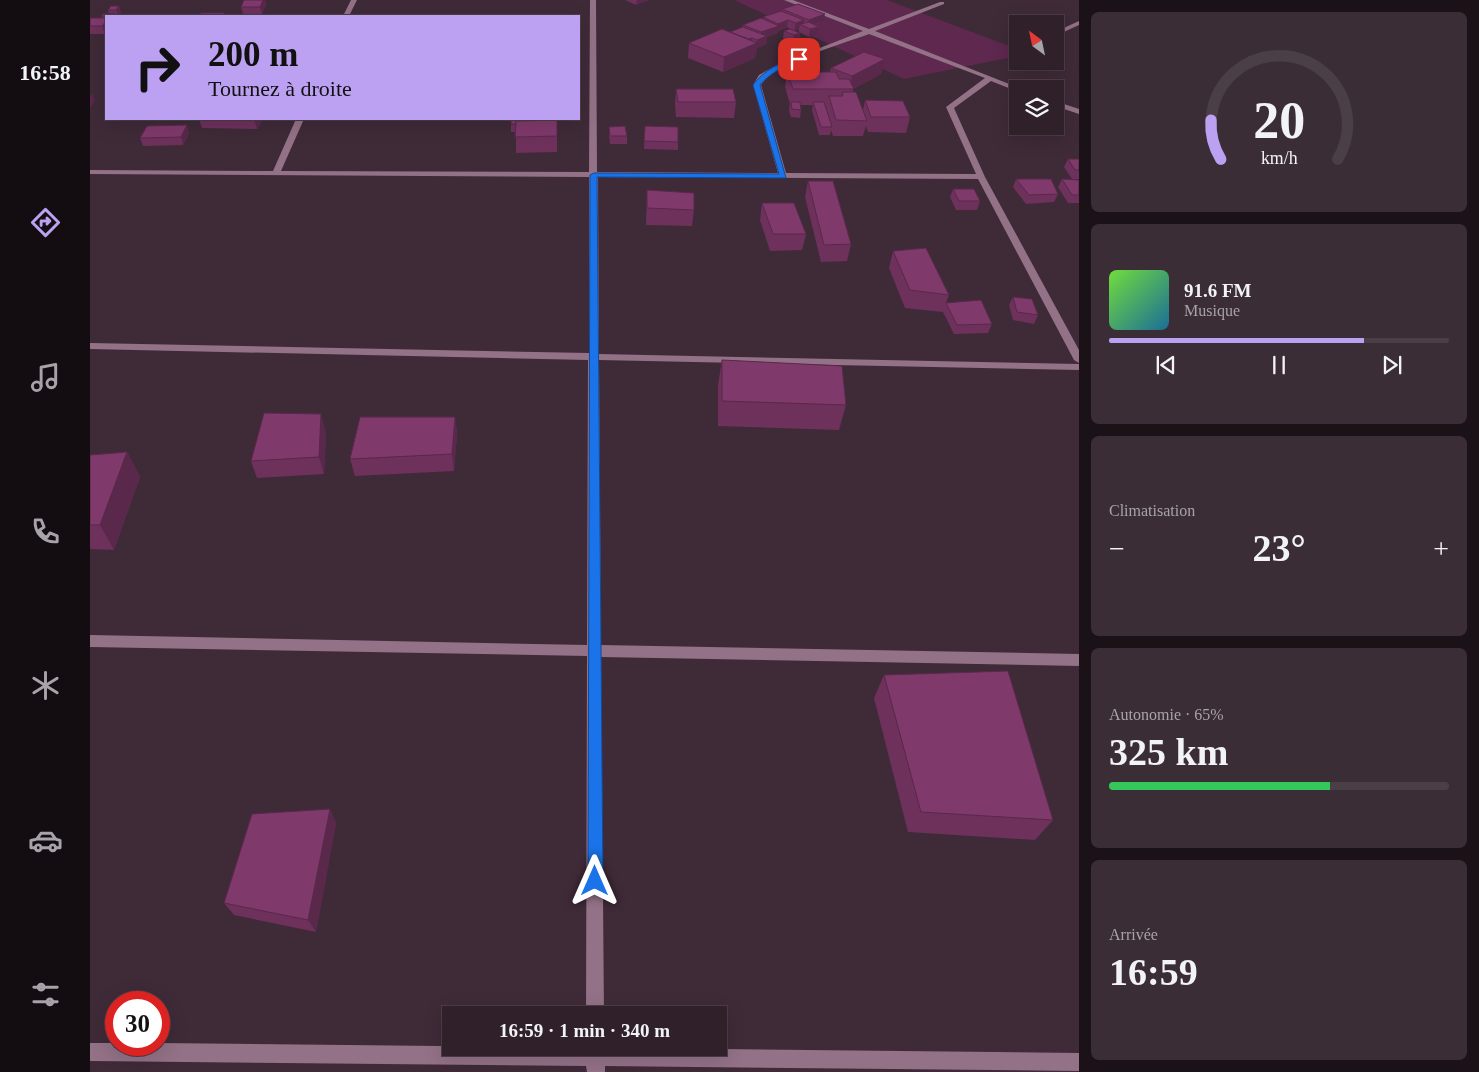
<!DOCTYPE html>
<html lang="fr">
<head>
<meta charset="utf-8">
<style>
  body { margin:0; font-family:"Times New Roman",serif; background:#3b2d36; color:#f1f3f6; height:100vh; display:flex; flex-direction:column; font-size:19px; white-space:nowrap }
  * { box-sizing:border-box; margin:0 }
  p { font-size:16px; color:#a7a3a8 }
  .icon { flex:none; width:28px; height:28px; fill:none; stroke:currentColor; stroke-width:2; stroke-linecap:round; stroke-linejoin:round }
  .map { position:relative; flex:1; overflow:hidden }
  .panel { display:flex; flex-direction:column; gap:12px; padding:12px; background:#1a1217; width:400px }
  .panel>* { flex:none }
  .hud { position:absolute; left:15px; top:15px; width:475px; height:105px; border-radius:0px; box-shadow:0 5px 20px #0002,0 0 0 1px #4a3e47; background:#bca0f2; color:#111; overflow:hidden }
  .needle { width:32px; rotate:327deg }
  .controls { position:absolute; left:919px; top:15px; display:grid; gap:10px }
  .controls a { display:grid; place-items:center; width:55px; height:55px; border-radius:0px; background:#2f202a; box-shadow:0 5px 20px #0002,0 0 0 1px #4a3e47; font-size:25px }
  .speed { position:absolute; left:15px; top:991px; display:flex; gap:10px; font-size:25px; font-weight:700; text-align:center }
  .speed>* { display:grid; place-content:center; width:65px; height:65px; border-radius:50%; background:#2f202a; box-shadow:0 5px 20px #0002,0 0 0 1px #4a3e47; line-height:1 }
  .speed .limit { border:8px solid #d22; background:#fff; color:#111 }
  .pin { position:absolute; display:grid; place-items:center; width:42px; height:42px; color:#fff; margin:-21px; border-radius:10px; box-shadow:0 2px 8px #0006 }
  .me { position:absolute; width:55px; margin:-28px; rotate:0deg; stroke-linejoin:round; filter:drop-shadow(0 0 4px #0008) }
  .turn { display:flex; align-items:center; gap:18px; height:105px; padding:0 20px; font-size:22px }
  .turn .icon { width:65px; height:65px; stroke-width:2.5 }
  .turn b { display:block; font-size:35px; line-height:42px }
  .big { font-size:38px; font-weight:700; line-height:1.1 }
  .panel .widget { flex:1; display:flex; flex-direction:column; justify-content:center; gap:8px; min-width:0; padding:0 18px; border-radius:8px; background:#3b2d36 }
  .panel .dial { align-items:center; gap:0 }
  .dial svg { height:130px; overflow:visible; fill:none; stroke:#4a3e47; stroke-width:7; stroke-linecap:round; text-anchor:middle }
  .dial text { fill:#f1f3f6; stroke:none }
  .song { display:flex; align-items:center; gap:15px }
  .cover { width:60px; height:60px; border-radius:8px; background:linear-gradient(135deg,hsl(100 70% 55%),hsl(200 70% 35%)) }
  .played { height:5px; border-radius:2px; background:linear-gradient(90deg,#bca0f2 75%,#4a3e47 75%) }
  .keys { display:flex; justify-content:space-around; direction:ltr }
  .heat { display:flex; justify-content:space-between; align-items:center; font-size:28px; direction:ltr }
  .charge { height:8px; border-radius:4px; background:linear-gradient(90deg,#34c759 65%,#4a3e47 0) }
  .trip { position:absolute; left:352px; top:1006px; width:285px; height:50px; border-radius:0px; background:#2f202a; box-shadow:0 5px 20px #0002,0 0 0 1px #4a3e47; font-weight:700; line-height:50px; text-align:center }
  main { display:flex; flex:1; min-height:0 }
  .tabs { display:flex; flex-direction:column; width:90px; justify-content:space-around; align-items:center; background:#130d11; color:#a7a3a8 }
  .tabs .icon { width:35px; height:35px }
  .tabs .current { color:#bca0f2 }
  .tabs b { font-size:22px; color:#f1f3f6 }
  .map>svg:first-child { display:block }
</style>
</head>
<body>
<main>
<nav class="tabs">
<b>16:58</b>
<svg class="icon current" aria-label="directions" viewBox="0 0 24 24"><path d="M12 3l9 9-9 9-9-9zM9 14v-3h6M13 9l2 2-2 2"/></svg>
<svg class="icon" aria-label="music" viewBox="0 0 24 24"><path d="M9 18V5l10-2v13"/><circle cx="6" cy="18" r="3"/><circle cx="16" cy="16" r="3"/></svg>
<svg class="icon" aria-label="phone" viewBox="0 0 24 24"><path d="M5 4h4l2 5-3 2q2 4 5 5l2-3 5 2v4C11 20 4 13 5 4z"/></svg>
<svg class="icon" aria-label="climate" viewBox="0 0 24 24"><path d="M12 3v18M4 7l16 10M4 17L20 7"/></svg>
<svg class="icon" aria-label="car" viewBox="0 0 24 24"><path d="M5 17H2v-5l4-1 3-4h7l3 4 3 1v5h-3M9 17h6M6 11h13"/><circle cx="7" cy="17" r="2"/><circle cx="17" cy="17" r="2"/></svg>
<svg class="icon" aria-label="filters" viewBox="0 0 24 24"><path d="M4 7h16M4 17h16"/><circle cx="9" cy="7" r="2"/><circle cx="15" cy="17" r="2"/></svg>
</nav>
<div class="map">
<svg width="989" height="1072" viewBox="0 0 989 1072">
  <rect width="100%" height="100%" fill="#3f2a38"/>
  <path fill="#5e284f" d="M 644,0 L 797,0 L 927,49 L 927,56 L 814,79 Z"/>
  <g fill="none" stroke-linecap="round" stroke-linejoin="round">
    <g fill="#937187" fill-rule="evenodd">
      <path d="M 261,0 L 267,0 L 259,16 L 253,16 Z"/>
      <path d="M 500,0 L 506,0 L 507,172 L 688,173 L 663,85 L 669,75 L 689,64 L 773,31 L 694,0 L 703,0 L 779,29 L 850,2 L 854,2 L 854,4 L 785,31 L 932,89 L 926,91 L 901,81 L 864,108 L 895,177 L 989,350 L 989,363 L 984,360 L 888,179 L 508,177 L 509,354 L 989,364 L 989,370 L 509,360 L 511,645 L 989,654 L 989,666 L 511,657 L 514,1015 L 496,1015 L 497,656 L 0,647 L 0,635 L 497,645 L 498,360 L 0,349 L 0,343 L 499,353 L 499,177 L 0,174 L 0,170 L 183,171 L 206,119 L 214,119 L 191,171 L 499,172 ZM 779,34 L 895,78 L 856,107 L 886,174 L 696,173 L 671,85 C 684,63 753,44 779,34 Z"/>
      <path d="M 989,21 L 989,25 L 965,36 L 965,32 Z"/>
      <path d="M 965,101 L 989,109 L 989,114 L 965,106 Z"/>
      <path d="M 0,1043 L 26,1043 L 26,1045 L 69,1045 L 69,1043 L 989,1053 L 989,1071 L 515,1066 L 515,1072 L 497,1072 L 496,1066 L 0,1061 Z"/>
    </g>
  </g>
  <g fill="#6d315c">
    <path d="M 154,0 L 175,0 L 176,4 L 172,14 L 153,14 L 151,7 Z"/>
    <path d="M 535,0 L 559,0 L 546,5 Z"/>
    <path d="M 29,6 L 31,14 L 29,16 L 16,16 L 16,32 L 15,34 L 0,34 L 0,18 L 12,18 L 11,16 L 19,14 L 18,10 Z"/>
    <path d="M 692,9 L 733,21 L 725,25 L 729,27 L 728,34 L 719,37 L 709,32 L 709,29 L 704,31 L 697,27 L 688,31 L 688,33 L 677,37 L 676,44 L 667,48 L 665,58 L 633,72 L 598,58 L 599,43 L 640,32 L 652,27 L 653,25 L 673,19 L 673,17 L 692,11 Z"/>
    <path d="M 694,31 L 710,33 L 709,41 L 703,43 L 693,38 Z"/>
    <path d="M 795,59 L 791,74 L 763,89 L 763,92 L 773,110 L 775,100 L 820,117 L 816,133 L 778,132 L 776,126 L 773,136 L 743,136 L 741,130 L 740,135 L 729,135 L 722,110 L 723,105 L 710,105 L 711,110 L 710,118 L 701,117 L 699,110 L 700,104 L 695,87 L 697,72 L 740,72 L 741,68 Z"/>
    <path d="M 586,89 L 646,102 L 644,118 L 586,117 L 585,104 Z"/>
    <path d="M 109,119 L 173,119 L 167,129 L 112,128 Z"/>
    <path d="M 467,120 L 467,152 L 426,153 L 426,132 L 421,132 L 421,124 Z"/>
    <path d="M 555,126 L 588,142 L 588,150 L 554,149 Z"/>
    <path d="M 519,127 L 537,136 L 537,144 L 520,144 L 519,135 Z"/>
    <path d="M 99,133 L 93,145 L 53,146 L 50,138 Z"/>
    <path d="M 978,159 L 989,159 L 989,179 L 982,179 L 974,167 Z"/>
    <path d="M 926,179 L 968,194 L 964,202 L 936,204 L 923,187 Z"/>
    <path d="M 972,179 L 989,180 L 989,203 L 978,203 L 968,187 Z"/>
    <path d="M 718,181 L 761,244 L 757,261 L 731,262 L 715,197 Z"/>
    <path d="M 863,189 L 890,201 L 887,210 L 866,210 L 860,197 Z"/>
    <path d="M 557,190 L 604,210 L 602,226 L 556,225 Z"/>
    <path d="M 672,203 L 716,234 L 712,250 L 680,251 L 670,220 Z"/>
    <path d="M 803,251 L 859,295 L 856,303 L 902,324 L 898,333 L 864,334 L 853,312 L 815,308 L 799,268 Z"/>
    <path d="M 923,297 L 948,315 L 944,324 L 923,320 L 919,305 Z"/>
    <path d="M 632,360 L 756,405 L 749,430 L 628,426 L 628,385 Z"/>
    <path d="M 365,417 L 367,434 L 364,471 L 265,476 L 260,459 Z"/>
    <path d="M 236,432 L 234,474 L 167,478 L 161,461 Z"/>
    <path d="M 37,452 L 50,477 L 24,550 L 0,549 L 0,455 Z"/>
    <path d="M 794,675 L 963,820 L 945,840 L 818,832 L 784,698 Z"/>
    <path d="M 240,809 L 246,823 L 226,932 L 144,915 L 134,903 Z"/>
  </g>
  <g fill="#59284b">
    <path d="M 173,0 L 175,0 L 176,4 L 172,14 L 170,7 Z"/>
    <path d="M 547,0 L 559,0 L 546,5 Z"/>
    <path d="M 29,6 L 31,14 L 29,16 L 26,10 Z"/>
    <path d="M 735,14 L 733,21 L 718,27 L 719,20 Z"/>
    <path d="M 698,20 L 697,27 L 688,31 L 688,33 L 677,37 L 676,44 L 667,48 L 665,58 L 633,72 L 634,57 L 656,40 L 662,38 L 661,46 L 667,43 L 667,40 L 670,39 L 671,32 L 688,26 L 688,24 Z"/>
    <path d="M 714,20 L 713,26 L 710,24 L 709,29 L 704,31 L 706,23 Z"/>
    <path d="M 16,21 L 16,32 L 15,34 L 12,26 Z"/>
    <path d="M 729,27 L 728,34 L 719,37 L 720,29 Z"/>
    <path d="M 710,33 L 709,41 L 703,43 L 704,35 Z"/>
    <path d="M 795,59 L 791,74 L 762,89 L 759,89 L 762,76 Z"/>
    <path d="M 2,93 L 5,101 L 0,108 L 0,96 Z"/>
    <path d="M 164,119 L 173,119 L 167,129 Z"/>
    <path d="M 97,125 L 99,133 L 93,145 L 91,137 Z"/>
    <path d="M 231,414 L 236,432 L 234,474 L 229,457 Z"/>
    <path d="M 365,417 L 367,434 L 364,471 L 362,454 Z"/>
    <path d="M 37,452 L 50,477 L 24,550 L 10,525 Z"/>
    <path d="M 240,809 L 246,823 L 226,932 L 218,920 Z"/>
  </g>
  <g fill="#7f396b" stroke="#59284b">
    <path d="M 154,0 L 173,0 L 170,7 L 151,7 Z"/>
    <path d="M 708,4 L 735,14 L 719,20 L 692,9 Z"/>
    <path d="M 21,6 L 29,6 L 26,10 L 18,10 Z"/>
    <path d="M 691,11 L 714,20 L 706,23 L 698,20 L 688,24 L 673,17 Z"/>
    <path d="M 25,13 L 23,16 L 11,16 L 13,14 Z"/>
    <path d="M 111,13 L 135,13 L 133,16 L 110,16 Z"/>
    <path d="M 0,18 L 16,18 L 16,21 L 12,26 L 0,26 Z"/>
    <path d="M 671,18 L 689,26 L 671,32 L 653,25 Z"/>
    <path d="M 719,22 L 729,27 L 720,29 L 710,24 Z"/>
    <path d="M 653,27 L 677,36 L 667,40 L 662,38 L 659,39 L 640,32 Z"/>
    <path d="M 632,29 L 667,43 L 634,57 L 599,43 Z"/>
    <path d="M 700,29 L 710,33 L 704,35 L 694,31 Z"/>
    <path d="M 774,52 L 795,59 L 762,76 L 741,68 Z"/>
    <path d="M 697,72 L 746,72 L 749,79 L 759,79 L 764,89 L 703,89 Z"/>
    <path d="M 586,89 L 643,89 L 646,102 L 588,102 Z"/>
    <path d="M 752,92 L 766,92 L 777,121 L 746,120 L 739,96 L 753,96 Z"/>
    <path d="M 775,100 L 813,101 L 820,117 L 781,117 Z"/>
    <path d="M 701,102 L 710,102 L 711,110 L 702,109 Z"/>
    <path d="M 723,102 L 734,102 L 742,127 L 731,127 Z"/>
    <path d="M 421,119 L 433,119 L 433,120 L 426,121 L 426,124 L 421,124 Z"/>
    <path d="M 467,120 L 467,136 L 425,137 L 426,121 Z"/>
    <path d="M 97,125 L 91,137 L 50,138 L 57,126 Z"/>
    <path d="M 535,126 L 537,136 L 520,136 L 519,127 Z"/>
    <path d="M 555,126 L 588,127 L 588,142 L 554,141 Z"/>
    <path d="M 978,159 L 989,159 L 989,170 L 985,170 Z"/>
    <path d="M 926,179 L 961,179 L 968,194 L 939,195 Z"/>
    <path d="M 972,179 L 989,180 L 989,195 L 982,195 Z"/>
    <path d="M 718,181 L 743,181 L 761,244 L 734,245 Z"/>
    <path d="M 863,189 L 884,189 L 890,201 L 869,201 Z"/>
    <path d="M 557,190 L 604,193 L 604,210 L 557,208 Z"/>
    <path d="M 672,203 L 704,203 L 716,234 L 683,234 Z"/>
    <path d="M 836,248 L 859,295 L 820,290 L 803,251 Z"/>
    <path d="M 923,297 L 942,299 L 948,315 L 927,312 Z"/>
    <path d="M 891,300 L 902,324 L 867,325 L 856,303 Z"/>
    <path d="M 632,360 L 752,366 L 756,405 L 632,401 Z"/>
    <path d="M 174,413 L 231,414 L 229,457 L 161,461 Z"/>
    <path d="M 270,417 L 365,417 L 362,454 L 260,459 Z"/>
    <path d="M 37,452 L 10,525 L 0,525 L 0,455 Z"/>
    <path d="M 918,671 L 963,820 L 831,812 L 794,675 Z"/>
    <path d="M 240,809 L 218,920 L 134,903 L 162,814 Z"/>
  </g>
  <path fill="#1a73e8" stroke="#114b97" d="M 709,57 L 711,57 L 711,60 C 696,66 680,72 670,85 L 696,178 L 507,177 L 513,881 L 510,886 L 505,888 L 500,886 L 498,881 L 500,175 L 504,173 L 689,174 L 663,85 C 674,70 691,62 709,57 Z"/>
</svg>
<div class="controls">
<a><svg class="needle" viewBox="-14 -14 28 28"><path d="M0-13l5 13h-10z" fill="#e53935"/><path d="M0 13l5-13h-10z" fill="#a7a3a8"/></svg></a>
<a><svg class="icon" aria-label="layers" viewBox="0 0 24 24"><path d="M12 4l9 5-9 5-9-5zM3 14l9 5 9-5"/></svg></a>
</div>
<div class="speed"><div class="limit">30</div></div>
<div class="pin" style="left:709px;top:59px;background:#d93025"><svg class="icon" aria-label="arrive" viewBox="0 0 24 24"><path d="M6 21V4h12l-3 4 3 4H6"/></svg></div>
<svg class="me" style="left:505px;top:881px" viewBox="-20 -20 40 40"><path d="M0-17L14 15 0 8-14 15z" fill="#1a73e8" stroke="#fff" stroke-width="4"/></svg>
<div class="trip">16:59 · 1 min · 340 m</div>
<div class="hud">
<div class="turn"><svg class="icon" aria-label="right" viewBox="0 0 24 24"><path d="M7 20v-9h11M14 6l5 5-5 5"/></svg><div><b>200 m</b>Tournez à droite</div></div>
</div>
</div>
<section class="panel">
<div class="widget dial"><svg viewBox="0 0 100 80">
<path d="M14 69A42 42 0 1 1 86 69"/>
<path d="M14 69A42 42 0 0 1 8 45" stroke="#bca0f2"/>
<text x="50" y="56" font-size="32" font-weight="700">20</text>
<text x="50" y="72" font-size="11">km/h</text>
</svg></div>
<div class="widget">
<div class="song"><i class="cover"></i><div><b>91.6 FM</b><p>Musique</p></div></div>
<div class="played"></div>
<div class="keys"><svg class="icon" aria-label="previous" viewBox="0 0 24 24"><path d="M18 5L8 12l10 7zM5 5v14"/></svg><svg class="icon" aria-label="pause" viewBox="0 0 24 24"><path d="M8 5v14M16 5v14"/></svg><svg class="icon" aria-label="next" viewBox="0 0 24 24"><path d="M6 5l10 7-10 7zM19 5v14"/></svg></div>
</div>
<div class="widget"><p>Climatisation</p>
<div class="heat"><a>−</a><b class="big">23°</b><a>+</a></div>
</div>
<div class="widget"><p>Autonomie · 65%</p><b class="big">325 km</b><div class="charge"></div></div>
<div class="widget"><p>Arrivée</p><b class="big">16:59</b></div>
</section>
</main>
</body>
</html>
